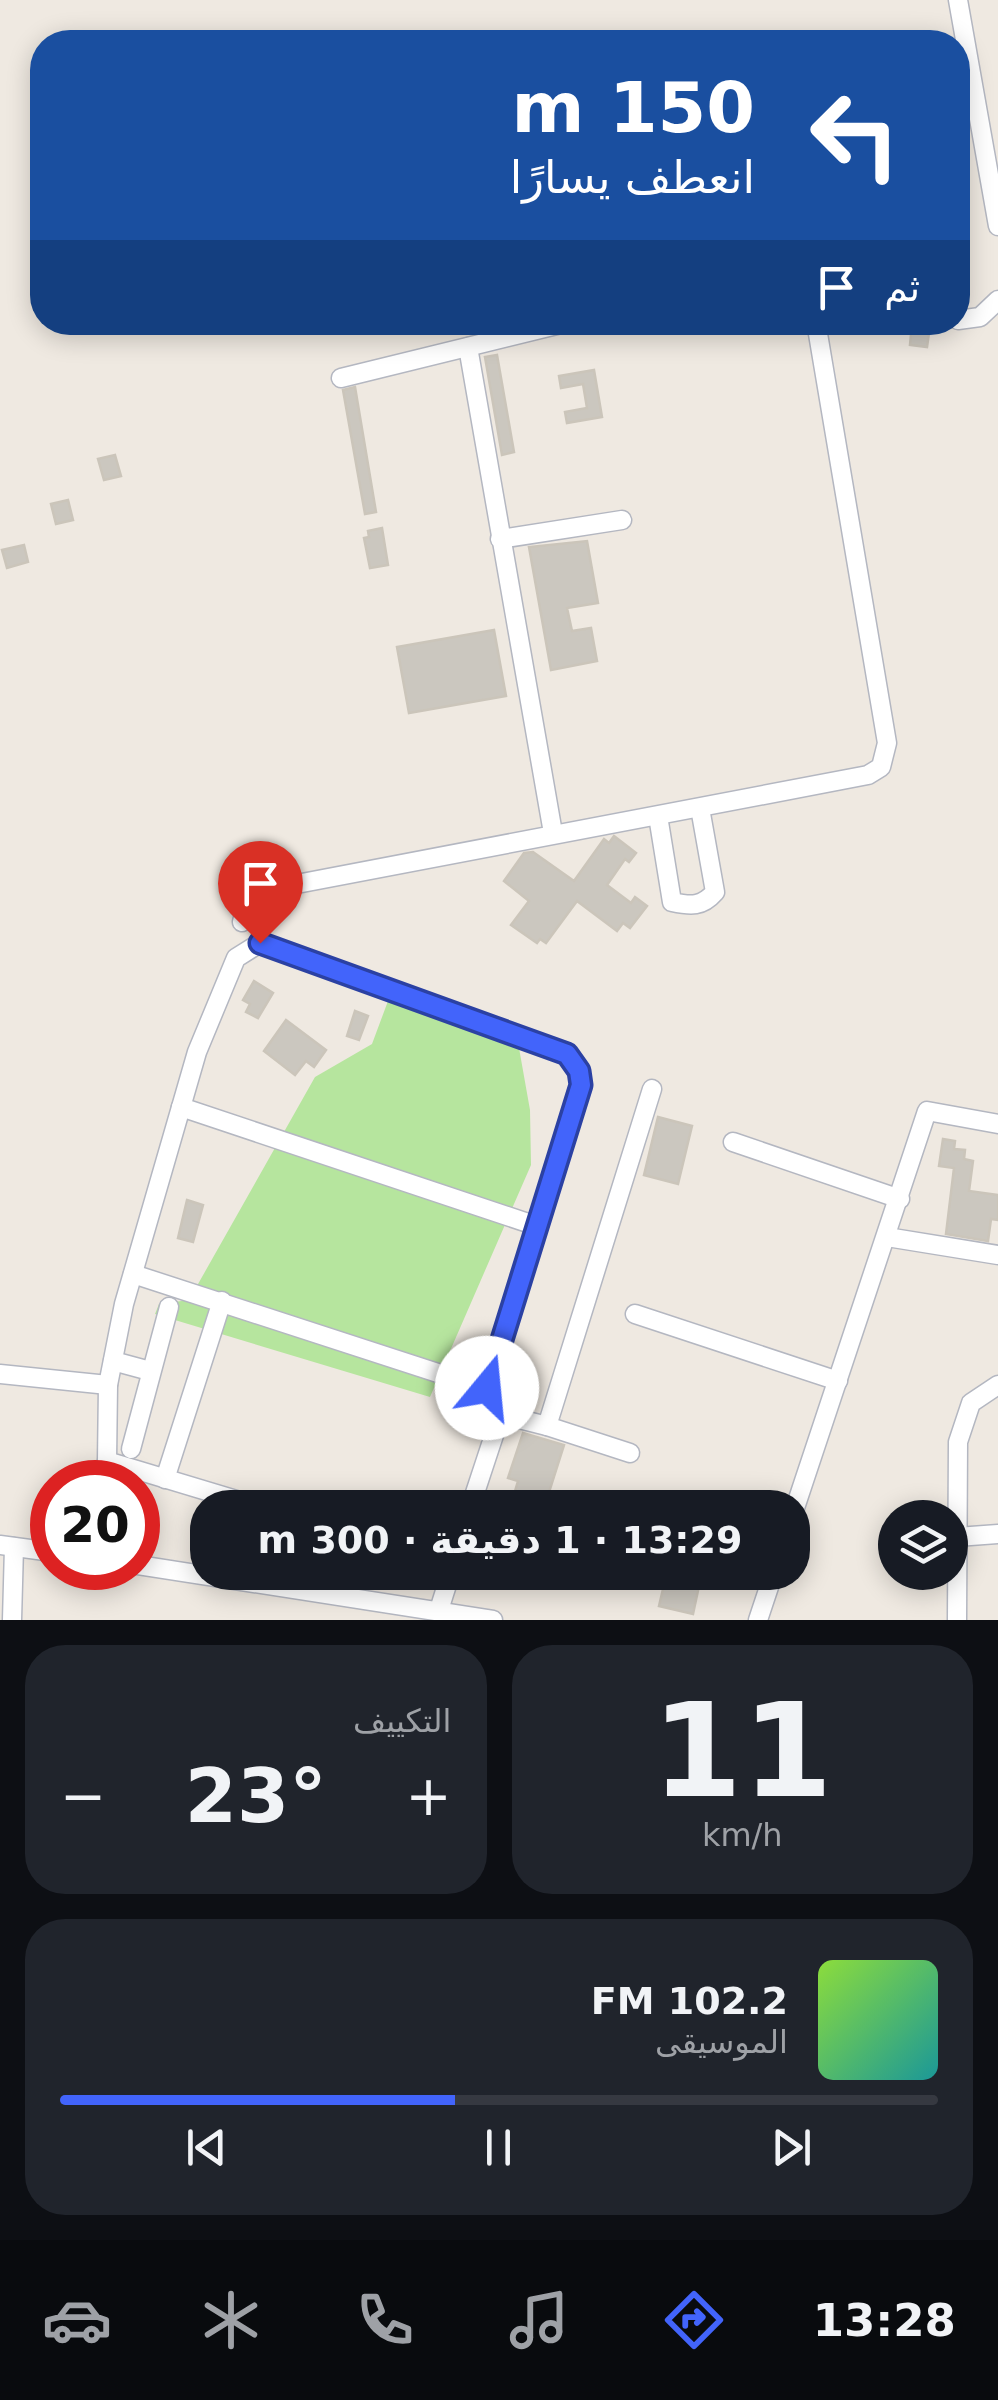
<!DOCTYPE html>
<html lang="ar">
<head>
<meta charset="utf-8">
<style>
  body { margin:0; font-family:"DejaVu Sans",Cairo,sans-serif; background:#20242c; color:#f1f3f6; direction:rtl; height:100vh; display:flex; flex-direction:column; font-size:38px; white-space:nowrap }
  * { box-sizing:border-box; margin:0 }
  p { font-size:32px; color:#9ea1a6 }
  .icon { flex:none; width:55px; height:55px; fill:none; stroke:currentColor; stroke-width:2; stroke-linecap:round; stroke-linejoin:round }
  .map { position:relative; height:1620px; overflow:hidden; direction:ltr }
  .panel { display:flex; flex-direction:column; gap:25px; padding:25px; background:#0d0f14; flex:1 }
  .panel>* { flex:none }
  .guide { position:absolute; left:30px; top:30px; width:940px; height:305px; border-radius:40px; box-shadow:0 5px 25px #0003; direction:rtl; background:#1a4fa0; color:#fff; overflow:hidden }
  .fabs { position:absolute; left:878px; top:1500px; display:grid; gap:20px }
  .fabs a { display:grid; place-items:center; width:90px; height:90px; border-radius:50%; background:#171b24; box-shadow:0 5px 25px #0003; font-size:50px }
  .speed { position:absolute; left:30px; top:1460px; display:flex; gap:20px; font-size:50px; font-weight:700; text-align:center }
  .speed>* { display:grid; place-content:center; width:130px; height:130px; border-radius:50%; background:#171b24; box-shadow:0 5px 25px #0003; line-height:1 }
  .speed .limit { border:15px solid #d22; background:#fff; color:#111 }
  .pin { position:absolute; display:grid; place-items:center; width:85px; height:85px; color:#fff; margin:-102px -42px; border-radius:50% 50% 50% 0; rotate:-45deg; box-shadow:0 0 10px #0007 }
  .pin .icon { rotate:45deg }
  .me { position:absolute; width:110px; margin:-55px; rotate:17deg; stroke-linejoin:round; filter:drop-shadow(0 0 8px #0008) }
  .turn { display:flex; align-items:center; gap:35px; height:210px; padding:0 50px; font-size:45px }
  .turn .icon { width:130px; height:130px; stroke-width:2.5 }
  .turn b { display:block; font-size:70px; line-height:85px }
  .then { display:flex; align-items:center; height:95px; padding:0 50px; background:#0003; gap:20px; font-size:38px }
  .big { font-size:75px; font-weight:700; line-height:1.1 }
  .panel .widget { flex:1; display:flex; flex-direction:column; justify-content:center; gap:15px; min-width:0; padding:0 35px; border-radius:40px; background:#20242c }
  .panel .dial { align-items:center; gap:0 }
  .dial b { font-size:130px; line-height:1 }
  .song { display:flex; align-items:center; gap:30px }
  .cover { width:120px; height:120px; border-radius:15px; background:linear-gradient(135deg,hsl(90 70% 55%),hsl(180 70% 35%)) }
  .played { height:10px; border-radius:5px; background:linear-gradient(90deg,#4264fb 45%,#363941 45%) }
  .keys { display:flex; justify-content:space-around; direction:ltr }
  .heat { display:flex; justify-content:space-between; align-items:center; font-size:55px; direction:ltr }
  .panel .tiles { flex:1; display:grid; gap:25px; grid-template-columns:1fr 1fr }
  .widget:last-child { grid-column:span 2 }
  .trip { position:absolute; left:190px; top:1490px; width:620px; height:100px; border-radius:40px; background:#171b24; box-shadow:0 5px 25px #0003; font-weight:700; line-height:100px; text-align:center; direction:rtl }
  .dock { display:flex; height:160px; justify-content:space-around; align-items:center; background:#090b0e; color:#9ea1a6 }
  .dock .icon { width:70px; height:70px }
  .dock .current { color:#4264fb }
  .dock b { font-size:45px; color:#f1f3f6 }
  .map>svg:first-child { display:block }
</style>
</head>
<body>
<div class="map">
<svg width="998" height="1620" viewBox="0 0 998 1620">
  <rect width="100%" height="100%" fill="#efe9e1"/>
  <path fill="#b6e59e" d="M 388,1001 L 519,1048 L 530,1110 L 531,1165 L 430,1397 L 155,1314 L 159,1304 L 189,1300 L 315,1077 L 372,1044 Z"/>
  <g fill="#cbc7bf" stroke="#cbc5ba" stroke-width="2.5">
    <path d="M 912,324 L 930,326 L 927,347 L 910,345 Z"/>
    <path d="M 497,355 L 514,452 L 502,455 L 485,357 Z"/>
    <path d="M 594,370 L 602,417 L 567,423 L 565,412 L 587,408 L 583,384 L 561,388 L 559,376 Z"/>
    <path d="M 355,387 L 376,512 L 365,514 L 343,390 Z"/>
    <path d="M 115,455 L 121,476 L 104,480 L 98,459 Z"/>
    <path d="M 68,500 L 73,520 L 56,524 L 51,504 Z"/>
    <path d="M 382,528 L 388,565 L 370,568 L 364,538 L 369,537 L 368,531 Z"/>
    <path d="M 587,541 L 598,603 L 567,608 L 572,631 L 591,628 L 597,661 L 551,670 L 529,547 Z"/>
    <path d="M 24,545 L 28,562 L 7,568 L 2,550 Z"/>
    <path d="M 494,630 L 506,696 L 409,713 L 397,647 Z"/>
    <path d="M 614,836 L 636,853 L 629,862 L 625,859 L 607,885 L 631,903 L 635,897 L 647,906 L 630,928 L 623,923 L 617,931 L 577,901 L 546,943 L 540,939 L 537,943 L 511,925 L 529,901 L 504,881 L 524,853 L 533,852 L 574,881 L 604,839 L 609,843 Z"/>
    <path d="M 254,981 L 273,993 L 258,1018 L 246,1012 L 250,1004 L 243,1000 Z"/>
    <path d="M 355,1011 L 368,1016 L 359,1040 L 347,1036 Z"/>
    <path d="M 286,1020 L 326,1050 L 314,1067 L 306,1061 L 295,1075 L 264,1051 Z"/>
    <path d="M 658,1117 L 692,1126 L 678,1184 L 644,1175 Z"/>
    <path d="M 943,1139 L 955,1141 L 954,1149 L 965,1150 L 964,1159 L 973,1161 L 969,1191 L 998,1195 L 998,1220 L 991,1219 L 988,1241 L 946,1234 L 954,1168 L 939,1166 Z"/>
    <path d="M 187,1200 L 203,1205 L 193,1242 L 178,1238 Z"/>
    <path d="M 523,1433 L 564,1445 L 544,1508 L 510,1508 L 518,1481 L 508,1478 Z"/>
    <path d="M 667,1572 L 702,1572 L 693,1614 L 659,1606 Z"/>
  </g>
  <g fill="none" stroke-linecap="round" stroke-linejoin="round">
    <g stroke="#b4b7c1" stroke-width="21">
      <g id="minor">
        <path d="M 958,0 L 998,226"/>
        <path d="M 958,320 L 980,317 L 998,300"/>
        <path d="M 468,347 L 553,833"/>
        <path d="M 341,378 L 569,322"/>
        <path d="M 500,539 L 622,520"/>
        <path d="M 658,816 L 672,902 C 691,906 702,907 715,892 L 700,808"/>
        <path d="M 242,922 L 248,898 L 260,891 C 463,851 666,815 868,775 L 881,767 L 887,743 L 816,322"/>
        <path d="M 181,1107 L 537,1226"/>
        <path d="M 733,1142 L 900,1199"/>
        <path d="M 887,1237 L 998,1255"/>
        <path d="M 133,1274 L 487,1389"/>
        <path d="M 635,1314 L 838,1381"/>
        <path d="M 113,1361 L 150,1371"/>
        <path d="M 0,1374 L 108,1385"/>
        <path d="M 547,1426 L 630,1453"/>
        <path d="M 131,1449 L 169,1307"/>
        <path d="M 165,1479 L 222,1301"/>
        <path d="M 104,1482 L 107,1461"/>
        <path d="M 263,1508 L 107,1461 L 108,1385 L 124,1304 L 197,1052 L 236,958 L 260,943 L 567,1054 L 579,1071 L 581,1085 L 476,1423"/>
        <path d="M 470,1508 L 499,1420 L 507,1416 L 547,1426 L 652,1089"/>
        <path d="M 792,1517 L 927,1111 L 998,1124"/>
        <path d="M 957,1537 L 998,1534"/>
        <path d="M 0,1545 L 52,1552"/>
        <path d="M 138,1565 L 493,1620"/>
        <path d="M 439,1610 L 451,1572"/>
        <path d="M 12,1620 L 14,1547"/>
        <path d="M 758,1620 L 774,1572"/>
        <path d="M 957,1620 L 958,1442 L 971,1403 L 998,1385"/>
      </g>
    </g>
    <use href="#minor" stroke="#fff" stroke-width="18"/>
  </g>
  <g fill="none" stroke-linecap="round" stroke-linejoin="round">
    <g stroke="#2b41a3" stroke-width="25">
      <path id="route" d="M 260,943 L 567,1054 L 579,1071 L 581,1085 L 487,1388"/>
    </g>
    <use href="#route" stroke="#4264fb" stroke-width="18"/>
  </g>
</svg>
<div class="fabs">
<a><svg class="icon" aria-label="layers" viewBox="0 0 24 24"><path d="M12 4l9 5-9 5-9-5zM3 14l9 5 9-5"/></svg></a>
</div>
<div class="speed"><div class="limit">20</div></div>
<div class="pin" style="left:260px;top:943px;background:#d93025"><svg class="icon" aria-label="arrive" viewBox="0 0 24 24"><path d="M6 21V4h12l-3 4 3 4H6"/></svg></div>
<svg class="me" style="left:487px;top:1388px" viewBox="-20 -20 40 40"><circle r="19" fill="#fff"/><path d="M0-13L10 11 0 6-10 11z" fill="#4264fb"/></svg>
<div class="trip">13:29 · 1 دقيقة · 300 m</div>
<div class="guide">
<div class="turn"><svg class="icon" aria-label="left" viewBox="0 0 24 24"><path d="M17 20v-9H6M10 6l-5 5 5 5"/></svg><div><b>150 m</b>انعطف يسارًا</div></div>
<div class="then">ثم<svg class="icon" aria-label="arrive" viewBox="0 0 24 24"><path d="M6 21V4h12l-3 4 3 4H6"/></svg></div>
</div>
</div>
<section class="panel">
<div class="tiles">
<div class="widget dial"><b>11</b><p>km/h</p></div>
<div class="widget"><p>التكييف</p>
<div class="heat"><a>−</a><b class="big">23°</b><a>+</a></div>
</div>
<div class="widget">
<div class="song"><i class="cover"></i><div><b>102.2 FM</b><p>الموسيقى</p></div></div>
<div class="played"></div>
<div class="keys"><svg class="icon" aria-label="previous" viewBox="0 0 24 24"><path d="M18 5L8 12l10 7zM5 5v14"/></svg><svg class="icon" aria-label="pause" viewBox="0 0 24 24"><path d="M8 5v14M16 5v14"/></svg><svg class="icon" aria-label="next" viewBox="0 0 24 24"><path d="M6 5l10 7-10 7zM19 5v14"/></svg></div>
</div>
</div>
</section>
<nav class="dock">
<b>13:28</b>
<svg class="icon current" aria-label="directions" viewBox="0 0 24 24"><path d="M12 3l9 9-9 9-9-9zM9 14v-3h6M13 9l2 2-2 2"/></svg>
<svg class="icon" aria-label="music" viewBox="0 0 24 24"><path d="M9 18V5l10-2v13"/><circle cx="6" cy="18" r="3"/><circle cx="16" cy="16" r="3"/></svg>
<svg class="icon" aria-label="phone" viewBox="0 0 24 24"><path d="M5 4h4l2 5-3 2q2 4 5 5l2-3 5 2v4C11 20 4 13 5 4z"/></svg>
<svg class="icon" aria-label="climate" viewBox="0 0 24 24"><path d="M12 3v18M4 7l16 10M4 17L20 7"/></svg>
<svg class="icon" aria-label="car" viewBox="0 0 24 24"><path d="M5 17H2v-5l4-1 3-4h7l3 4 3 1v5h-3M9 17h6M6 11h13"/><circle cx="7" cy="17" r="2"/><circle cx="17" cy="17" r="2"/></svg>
</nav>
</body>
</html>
